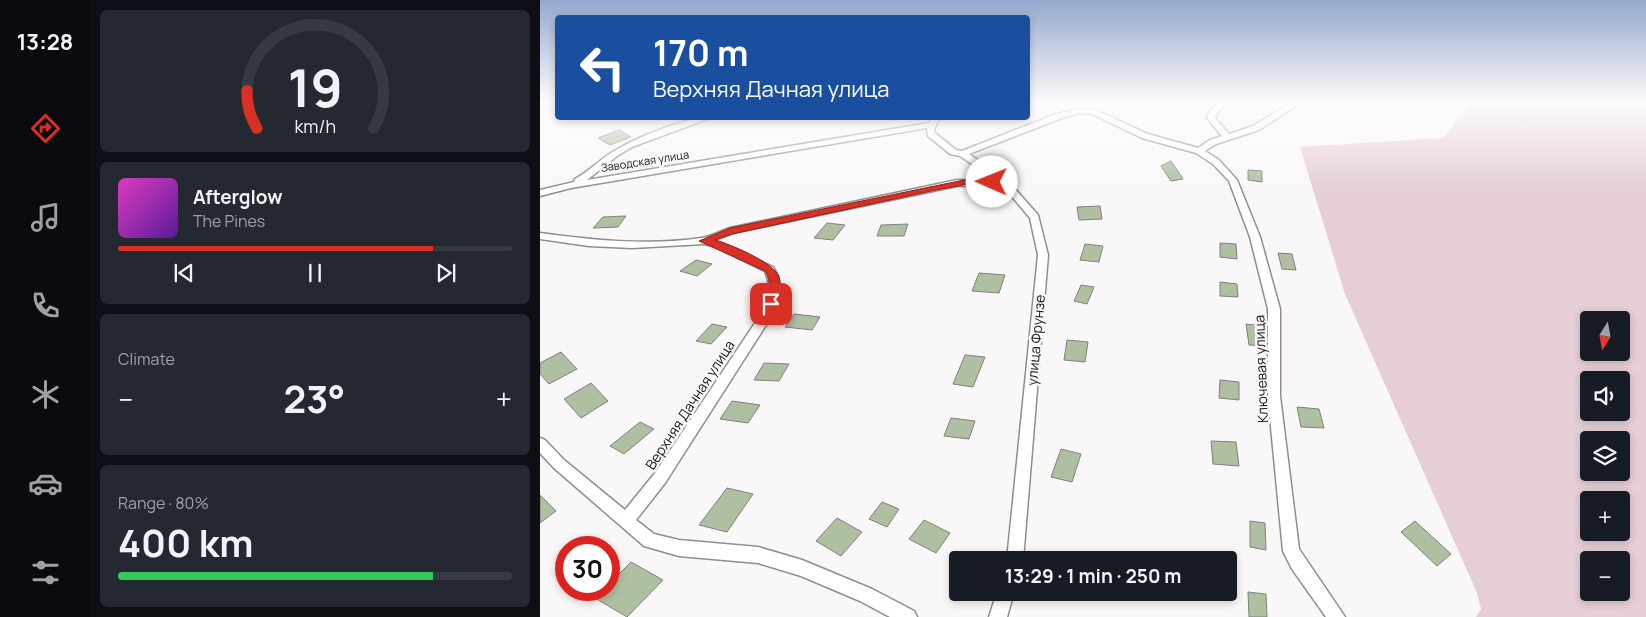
<!DOCTYPE html>
<html lang="en">
<head>
<meta charset="utf-8">
<style>
  body { margin:0; font-family:Manrope,sans-serif; background:#242831; color:#f1f3f6; height:100vh; display:flex; flex-direction:column; font-size:19px; white-space:nowrap }
  * { box-sizing:border-box; margin:0 }
  p { font-size:16px; color:#9ea1a6 }
  .icon { flex:none; width:28px; height:28px; fill:none; stroke:currentColor; stroke-width:2; stroke-linecap:round; stroke-linejoin:round }
  .map { position:relative; flex:1; overflow:hidden }
  .side { display:flex; flex-direction:column; gap:10px; padding:10px; background:#0d0f14; width:450px }
  .side>* { flex:none }
  .hud { position:absolute; left:15px; top:15px; width:475px; height:105px; border-radius:5px; box-shadow:0 2px 8px #0003; background:#1a4fa0; color:#fff; overflow:hidden }
  .needle { width:32px; rotate:191deg }
  .buttons { position:absolute; left:1040px; top:311px; display:grid; gap:10px }
  .buttons a { display:grid; place-items:center; width:50px; height:50px; border-radius:5px; background:#171b24; box-shadow:0 2px 8px #0003; font-size:25px }
  .speed { position:absolute; left:15px; top:536px; display:flex; gap:10px; font-size:25px; font-weight:700; text-align:center }
  .speed>* { display:grid; place-content:center; width:65px; height:65px; border-radius:50%; background:#171b24; box-shadow:0 2px 8px #0003; line-height:1 }
  .speed .limit { border:8px solid #d22; background:#fff; color:#111 }
  .pin { position:absolute; display:grid; place-items:center; width:42px; height:42px; color:#fff; margin:-21px; border-radius:10px; box-shadow:0 2px 8px #0006 }
  .me { position:absolute; width:55px; margin:-28px; rotate:271deg; stroke-linejoin:round; filter:drop-shadow(0 0 4px #0008) }
  .turn { display:flex; align-items:center; gap:18px; height:105px; padding:0 15px; font-size:22px }
  .turn .icon { width:65px; height:65px; stroke-width:2.5 }
  .turn b { display:block; font-size:35px; line-height:42px }
  .big { font-size:38px; font-weight:700; line-height:1.1 }
  .side .tile { flex:1; display:flex; flex-direction:column; justify-content:center; gap:8px; min-width:0; padding:0 18px; border-radius:8px; background:#242831 }
  .side .dial { align-items:center; gap:0 }
  .dial svg { height:130px; overflow:visible; fill:none; stroke:#363941; stroke-width:7; stroke-linecap:round; text-anchor:middle }
  .dial text { fill:#f1f3f6; stroke:none }
  .song { display:flex; align-items:center; gap:15px }
  .cover { width:60px; height:60px; border-radius:8px; background:linear-gradient(135deg,hsl(310 70% 55%),hsl(270 70% 35%)) }
  .played { height:5px; border-radius:2px; background:linear-gradient(90deg,#d93025 80%,#363941 80%) }
  .keys { display:flex; justify-content:space-around; direction:ltr }
  .heat { display:flex; justify-content:space-between; align-items:center; font-size:28px; direction:ltr }
  .charge { height:8px; border-radius:4px; background:linear-gradient(90deg,#34c759 80%,#363941 0) }
  .trip { position:absolute; left:409px; top:551px; width:288px; height:50px; border-radius:5px; background:#171b24; box-shadow:0 2px 8px #0003; font-weight:700; line-height:50px; text-align:center }
  main { display:flex; flex:1; min-height:0 }
  .dock { display:flex; flex-direction:column; width:90px; justify-content:space-around; align-items:center; background:#090b0e; color:#9ea1a6 }
  .dock .icon { width:35px; height:35px }
  .dock .current { color:#d93025 }
  .dock b { font-size:22px; color:#f1f3f6 }
  .map>svg:first-child { display:block }
</style>
</head>
<body>
<main>
<nav class="dock">
<b>13:28</b>
<svg class="icon current" aria-label="directions" viewBox="0 0 24 24"><path d="M12 3l9 9-9 9-9-9zM9 14v-3h6M13 9l2 2-2 2"/></svg>
<svg class="icon" aria-label="music" viewBox="0 0 24 24"><path d="M9 18V5l10-2v13"/><circle cx="6" cy="18" r="3"/><circle cx="16" cy="16" r="3"/></svg>
<svg class="icon" aria-label="phone" viewBox="0 0 24 24"><path d="M5 4h4l2 5-3 2q2 4 5 5l2-3 5 2v4C11 20 4 13 5 4z"/></svg>
<svg class="icon" aria-label="climate" viewBox="0 0 24 24"><path d="M12 3v18M4 7l16 10M4 17L20 7"/></svg>
<svg class="icon" aria-label="car" viewBox="0 0 24 24"><path d="M5 17H2v-5l4-1 3-4h7l3 4 3 1v5h-3M9 17h6M6 11h13"/><circle cx="7" cy="17" r="2"/><circle cx="17" cy="17" r="2"/></svg>
<svg class="icon" aria-label="filters" viewBox="0 0 24 24"><path d="M4 7h16M4 17h16"/><circle cx="9" cy="7" r="2"/><circle cx="15" cy="17" r="2"/></svg>
</nav>
<section class="side">
<div class="tile dial"><svg viewBox="0 0 100 80">
<path d="M14 69A42 42 0 1 1 86 69"/>
<path d="M14 69A42 42 0 0 1 8 46" stroke="#d93025"/>
<text x="50" y="56" font-size="32" font-weight="700">19</text>
<text x="50" y="72" font-size="11">km/h</text>
</svg></div>
<div class="tile">
<div class="song"><i class="cover"></i><div><b>Afterglow</b><p>The Pines</p></div></div>
<div class="played"></div>
<div class="keys"><svg class="icon" aria-label="previous" viewBox="0 0 24 24"><path d="M18 5L8 12l10 7zM5 5v14"/></svg><svg class="icon" aria-label="pause" viewBox="0 0 24 24"><path d="M8 5v14M16 5v14"/></svg><svg class="icon" aria-label="next" viewBox="0 0 24 24"><path d="M6 5l10 7-10 7zM19 5v14"/></svg></div>
</div>
<div class="tile"><p>Climate</p>
<div class="heat"><a>−</a><b class="big">23°</b><a>+</a></div>
</div>
<div class="tile"><p>Range · 80%</p><b class="big">400 km</b><div class="charge"></div></div>
</section>
<div class="map">
<svg width="1106" height="617" viewBox="0 0 1106 617">
  <rect width="100%" height="100%" fill="#faf7f8"/>
  <path fill="#e5ced7" fill-rule="evenodd" d="M 932,102 L 1106,102 L 1106,617 L 936,617 L 941,609 L 937,593 L 805,294 L 760,147 L 903,138 ZM 1049,320 L 1081,320 L 1081,352 L 1049,352 ZM 1049,380 L 1081,380 L 1081,412 L 1049,412 ZM 1049,440 L 1081,440 L 1081,472 L 1049,472 ZM 1049,500 L 1081,500 L 1081,532 L 1049,532 ZM 1049,560 L 1081,560 L 1081,592 L 1049,592 Z"/>
  <g fill="#afbfa1" stroke="#80817f">
    <path d="M 79,130 L 91,137 L 70,145 L 58,138 Z"/>
    <path d="M 631,161 L 643,179 L 631,181 L 621,166 Z"/>
    <path d="M 708,170 L 722,171 L 722,182 L 708,180 Z"/>
    <path d="M 560,206 L 562,219 L 539,220 L 537,207 Z"/>
    <path d="M 86,216 L 78,227 L 53,228 L 63,217 Z"/>
    <path d="M 287,223 L 305,225 L 293,240 L 274,238 Z"/>
    <path d="M 368,224 L 364,236 L 337,236 L 341,225 Z"/>
    <path d="M 680,243 L 696,244 L 697,259 L 680,257 Z"/>
    <path d="M 545,244 L 563,246 L 559,262 L 540,260 Z"/>
    <path d="M 738,253 L 752,254 L 756,270 L 742,269 Z"/>
    <path d="M 156,260 L 172,264 L 157,276 L 140,271 Z"/>
    <path d="M 439,273 L 465,275 L 459,293 L 432,291 Z"/>
    <path d="M 680,282 L 697,284 L 698,297 L 680,296 Z"/>
    <path d="M 541,285 L 554,287 L 547,304 L 534,301 Z"/>
    <path d="M 254,314 L 280,317 L 272,330 L 245,327 Z"/>
    <path d="M 172,324 L 187,327 L 171,344 L 156,341 Z"/>
    <path d="M 706,324 L 723,326 L 726,346 L 709,345 Z"/>
    <path d="M 527,340 L 548,342 L 545,362 L 524,360 Z"/>
    <path d="M 21,352 L 37,369 L 9,384 L 0,374 L 0,363 Z"/>
    <path d="M 425,355 L 445,357 L 433,387 L 413,384 Z"/>
    <path d="M 224,363 L 249,364 L 239,381 L 214,380 Z"/>
    <path d="M 680,380 L 699,382 L 699,400 L 679,398 Z"/>
    <path d="M 51,383 L 68,401 L 41,418 L 24,399 Z"/>
    <path d="M 192,401 L 220,405 L 208,423 L 180,419 Z"/>
    <path d="M 757,407 L 779,409 L 784,428 L 761,427 Z"/>
    <path d="M 411,418 L 435,421 L 429,439 L 404,436 Z"/>
    <path d="M 100,422 L 114,429 L 84,454 L 70,446 Z"/>
    <path d="M 671,441 L 696,442 L 699,466 L 673,464 Z"/>
    <path d="M 521,449 L 541,454 L 532,482 L 511,477 Z"/>
    <path d="M 187,488 L 213,494 L 187,532 L 159,525 Z"/>
    <path d="M 0,495 L 16,511 L 0,523 Z"/>
    <path d="M 342,502 L 359,509 L 347,527 L 329,519 Z"/>
    <path d="M 297,518 L 322,532 L 301,556 L 276,541 Z"/>
    <path d="M 384,520 L 410,533 L 396,553 L 369,539 Z"/>
    <path d="M 710,521 L 725,523 L 726,550 L 710,547 Z"/>
    <path d="M 875,521 L 911,554 L 897,566 L 861,532 Z"/>
    <path d="M 91,562 L 123,580 L 87,617 L 55,598 L 63,590 L 69,590 L 69,584 Z"/>
    <path d="M 708,592 L 726,594 L 727,617 L 709,617 Z"/>
  </g>
  <g fill="none" stroke-linecap="round" stroke-linejoin="round">
    <g stroke="#918d8f" stroke-width="3">
      <g id="street">
        <path d="M 0,102 L 10,102 L 0,107 Z"/>
        <path d="M 680,102 L 688,102 L 676,114 L 675,118 L 689,134 L 713,126 L 753,102 L 762,102 L 719,130 L 676,144 L 665,151 L 679,160 L 697,180 L 720,237 L 740,309 L 740,396 L 759,549 L 805,617 L 786,617 L 752,569 L 743,551 L 728,396 L 728,309 L 710,237 L 689,181 L 673,164 L 656,153 L 602,138 L 552,114 L 539,113 L 522,118 L 429,154 L 468,181 L 498,215 L 508,255 L 483,560 L 467,560 L 498,255 L 490,218 L 463,186 L 417,186 L 193,233 L 174,240 L 233,267 L 238,276 L 240,290 L 236,304 L 226,325 L 125,483 L 96,520 L 114,534 L 139,540 L 218,547 L 262,560 L 332,589 L 374,611 L 377,617 L 350,617 L 320,601 L 261,576 L 218,563 L 139,556 L 104,546 L 14,468 L 0,453 L 0,438 L 5,440 L 24,460 L 85,510 L 115,473 L 215,323 C 224,307 234,290 225,271 L 174,246 L 164,244 L 92,248 L 49,246 L 0,239 L 0,233 C 52,240 108,246 161,238 C 171,237 180,231 190,228 L 417,180 L 455,180 L 420,156 L 410,154 L 388,136 L 387,128 L 31,188 L 0,196 L 0,190 L 34,182 L 35,179 C 50,171 61,158 76,150 C 94,139 150,115 170,118 L 92,147 L 77,156 L 47,180 L 389,123 L 393,118 L 400,118 L 394,129 L 395,133 L 416,150 L 422,151 L 516,114 L 539,109 L 556,110 L 608,134 L 658,148 L 670,140 L 682,136 L 667,118 L 669,111 Z"/>
        <path d="M 457,592 L 474,592 L 467,617 L 449,617 Z"/>
      </g>
    </g>
    <use href="#street" fill="#fff" fill-rule="evenodd"/>
  </g>
  <linearGradient id="sky" x2="0" y2="1"><stop stop-color="#95a8cd"/><stop offset="0.54" stop-color="#fdfbfc"/><stop offset="1" stop-color="#fdfbfc" stop-opacity="0"/></linearGradient>
  <rect width="1106" height="189" fill="url(#sky)"/>
  <path fill="#d93025" stroke="#8d1f18" d="M 429,179 L 452,180 L 456,182 L 452,185 L 429,184 L 396,190 L 192,234 L 175,240 C 190,244 235,263 239,277 C 242,287 239,295 237,304 L 231,308 L 225,304 C 229,293 232,282 225,271 L 159,241 L 190,228 Z"/>
  <g text-anchor="middle" stroke-width="5" stroke-linejoin="round" paint-order="stroke">
    <g font-size="11" fill="#171616" stroke="#faf7f8">
      <text transform="translate(105 161) rotate(-9)" y="4">Заводская улица</text>
    </g>
    <g font-size="14" fill="#171616" stroke="#faf7f8">
      <text transform="translate(496 340) rotate(-85)" y="5">улица Фрунзе</text>
      <text transform="translate(721 369) rotate(-92)" y="5">Ключевая улица</text>
      <text transform="translate(150 405) rotate(-57)" y="5">Верхняя Дачная улица</text>
    </g>
  </g>
</svg>
<div class="buttons">
<a><svg class="needle" viewBox="-14 -14 28 28"><path d="M0-13l5 13h-10z" fill="#e53935"/><path d="M0 13l5-13h-10z" fill="#9ea1a6"/></svg></a>
<a><svg class="icon" aria-label="sound" viewBox="0 0 24 24"><path d="M4 9h4l5-4v14l-5-4H4zM17 9q2 3 0 6"/></svg></a>
<a><svg class="icon" aria-label="layers" viewBox="0 0 24 24"><path d="M12 4l9 5-9 5-9-5zM3 14l9 5 9-5"/></svg></a>
<a>+</a>
<a>−</a>
</div>
<div class="speed"><div class="limit">30</div></div>
<div class="pin" style="left:231px;top:304px;background:#d93025"><svg class="icon" aria-label="arrive" viewBox="0 0 24 24"><path d="M6 21V4h12l-3 4 3 4H6"/></svg></div>
<svg class="me" style="left:452px;top:182px" viewBox="-20 -20 40 40"><circle r="19" fill="#fff"/><path d="M0-13L10 11 0 6-10 11z" fill="#d93025"/></svg>
<div class="trip">13:29 · 1 min · 250 m</div>
<div class="hud">
<div class="turn"><svg class="icon" aria-label="left" viewBox="0 0 24 24"><path d="M17 20v-9H6M10 6l-5 5 5 5"/></svg><div><b>170 m</b>Верхняя Дачная улица</div></div>
</div>
</div>
</main>
</body>
</html>
